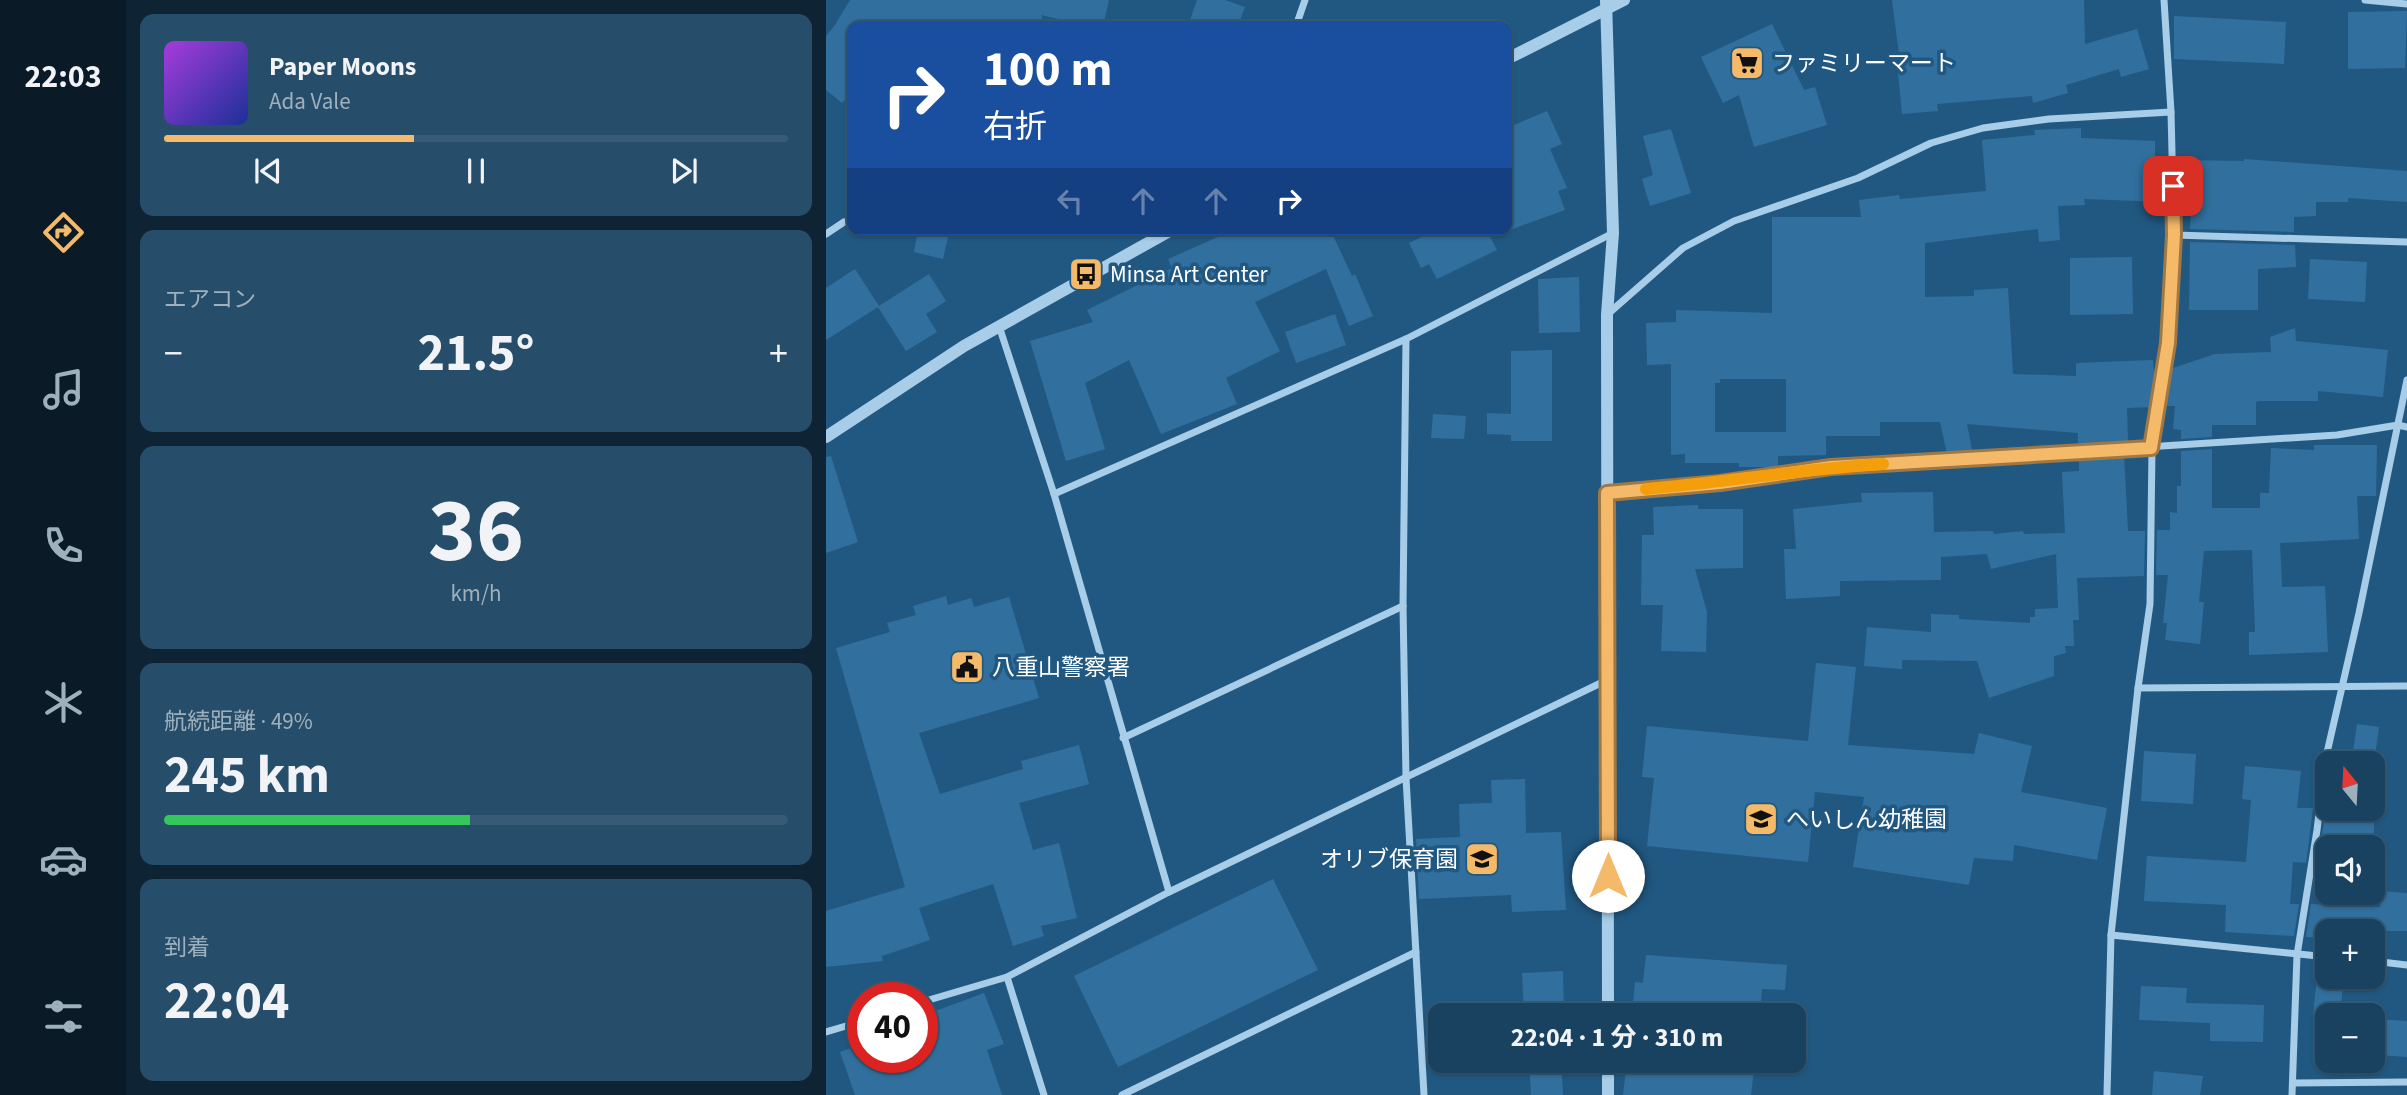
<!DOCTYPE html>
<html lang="ja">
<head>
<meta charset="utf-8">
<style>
  body { margin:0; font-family:"Source Sans 3","Noto Sans JP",sans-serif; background:#264d6a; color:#f1f3f6; height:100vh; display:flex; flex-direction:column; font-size:26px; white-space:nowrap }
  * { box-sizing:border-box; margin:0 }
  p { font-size:23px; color:#9fb0bd }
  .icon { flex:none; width:38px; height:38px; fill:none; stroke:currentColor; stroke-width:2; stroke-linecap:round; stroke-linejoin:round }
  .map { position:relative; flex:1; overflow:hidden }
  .side { display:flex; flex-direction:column; gap:14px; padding:14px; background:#0e2435; width:700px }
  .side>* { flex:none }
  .guide { position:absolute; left:21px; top:21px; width:665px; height:214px; border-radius:14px; box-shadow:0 2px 5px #0004,0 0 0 2px #375b76; background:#1a4fa0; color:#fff; overflow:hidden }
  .needle { width:46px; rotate:342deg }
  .controls { position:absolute; left:1489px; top:751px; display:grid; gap:14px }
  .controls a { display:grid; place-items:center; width:70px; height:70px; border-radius:14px; background:#194261; box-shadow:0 2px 5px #0004,0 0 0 2px #375b76; font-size:35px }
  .speed { position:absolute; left:21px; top:982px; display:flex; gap:14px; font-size:35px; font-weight:700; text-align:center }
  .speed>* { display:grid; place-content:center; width:91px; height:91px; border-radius:50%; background:#194261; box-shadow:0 2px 5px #0004,0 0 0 2px #375b76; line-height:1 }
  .speed .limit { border:10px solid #d22; background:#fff; color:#111 }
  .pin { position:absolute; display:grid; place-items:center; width:60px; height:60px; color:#fff; margin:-30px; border-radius:14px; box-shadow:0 4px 10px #0006 }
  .me { position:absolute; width:77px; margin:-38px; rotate:0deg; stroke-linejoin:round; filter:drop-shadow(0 0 5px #0008) }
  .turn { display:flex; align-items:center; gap:24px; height:147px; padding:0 21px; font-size:32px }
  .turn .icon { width:91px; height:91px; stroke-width:2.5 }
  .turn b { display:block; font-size:49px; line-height:60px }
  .lanes { display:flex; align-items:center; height:66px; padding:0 21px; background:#0003; justify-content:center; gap:35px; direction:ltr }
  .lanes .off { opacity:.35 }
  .big { font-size:52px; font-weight:700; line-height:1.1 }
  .side .tile { flex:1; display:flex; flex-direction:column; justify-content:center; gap:10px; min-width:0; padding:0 24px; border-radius:14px; background:#264d6a }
  .side .dial { align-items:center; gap:0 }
  .dial b { font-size:91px; line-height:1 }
  .song { display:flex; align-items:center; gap:21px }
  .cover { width:84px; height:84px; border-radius:10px; background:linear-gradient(135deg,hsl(280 70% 55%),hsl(230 70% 35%)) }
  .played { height:7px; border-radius:4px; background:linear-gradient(90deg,#f4b969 40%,#375b76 40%) }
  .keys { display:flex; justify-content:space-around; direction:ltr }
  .heat { display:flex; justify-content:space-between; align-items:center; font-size:38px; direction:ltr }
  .charge { height:10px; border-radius:5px; background:linear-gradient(90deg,#34c759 49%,#375b76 0) }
  .trip { position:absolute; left:602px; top:1003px; width:378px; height:70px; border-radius:14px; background:#194261; box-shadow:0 2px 5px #0004,0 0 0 2px #375b76; font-weight:700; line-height:70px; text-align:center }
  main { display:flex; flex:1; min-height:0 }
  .tabs { display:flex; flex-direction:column; width:126px; justify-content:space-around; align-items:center; background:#0a1a27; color:#9fb0bd }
  .tabs .icon { width:49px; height:49px }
  .tabs .current { color:#f4b969 }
  .tabs b { font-size:32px; color:#f1f3f6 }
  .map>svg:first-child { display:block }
</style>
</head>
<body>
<main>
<nav class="tabs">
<b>22:03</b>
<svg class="icon current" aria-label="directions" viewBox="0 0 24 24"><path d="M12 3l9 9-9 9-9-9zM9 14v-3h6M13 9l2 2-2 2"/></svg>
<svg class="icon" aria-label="music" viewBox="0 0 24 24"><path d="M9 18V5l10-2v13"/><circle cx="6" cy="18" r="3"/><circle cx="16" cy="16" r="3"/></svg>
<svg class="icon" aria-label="phone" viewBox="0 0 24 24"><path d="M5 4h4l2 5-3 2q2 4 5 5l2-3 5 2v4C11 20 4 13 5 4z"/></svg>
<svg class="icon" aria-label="climate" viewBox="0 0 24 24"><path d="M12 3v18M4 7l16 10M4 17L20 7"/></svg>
<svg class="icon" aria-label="car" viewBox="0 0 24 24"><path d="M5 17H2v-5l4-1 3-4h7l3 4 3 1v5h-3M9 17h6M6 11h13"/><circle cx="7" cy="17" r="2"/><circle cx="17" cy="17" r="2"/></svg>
<svg class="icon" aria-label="filters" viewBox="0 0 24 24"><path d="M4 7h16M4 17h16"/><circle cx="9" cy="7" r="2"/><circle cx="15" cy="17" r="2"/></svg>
</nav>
<section class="side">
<div class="tile">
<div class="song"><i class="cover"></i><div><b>Paper Moons</b><p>Ada Vale</p></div></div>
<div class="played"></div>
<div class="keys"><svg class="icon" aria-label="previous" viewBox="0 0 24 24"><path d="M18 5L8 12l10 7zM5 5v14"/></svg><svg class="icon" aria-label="pause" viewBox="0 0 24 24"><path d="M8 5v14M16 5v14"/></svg><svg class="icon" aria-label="next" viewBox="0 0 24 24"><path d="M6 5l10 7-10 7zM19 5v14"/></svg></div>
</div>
<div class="tile"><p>エアコン</p>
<div class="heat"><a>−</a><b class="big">21.5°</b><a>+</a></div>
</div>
<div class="tile dial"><b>36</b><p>km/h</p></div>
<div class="tile"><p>航続距離 · 49%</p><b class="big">245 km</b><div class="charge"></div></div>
<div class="tile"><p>到着</p><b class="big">22:04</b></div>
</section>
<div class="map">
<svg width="1581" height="1095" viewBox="0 0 1581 1095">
  <rect width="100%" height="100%" fill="#215881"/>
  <g fill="#31709e" fill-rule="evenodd">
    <path d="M 24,0 L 283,0 L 277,26 L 263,26 L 215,15 L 219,26 L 26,26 L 26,91 L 16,103 L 0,90 L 0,36 L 9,25 Z"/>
    <path d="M 371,0 L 399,0 L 419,7 L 412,26 L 362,26 Z"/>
    <path d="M 1066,0 L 1258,0 L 1259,44 L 1311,29 L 1323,69 L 1295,77 L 1293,69 L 1240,85 L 1242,93 L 1207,103 L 1206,96 L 1111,104 L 1112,111 L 1076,114 L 1071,63 L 1074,62 Z"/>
    <path d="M 1581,11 L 1579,68 L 1522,69 L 1522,12 Z"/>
    <path d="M 1348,16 L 1460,22 L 1458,64 L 1348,59 Z"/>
    <path d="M 946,24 L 978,90 L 989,87 L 1001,125 L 928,147 L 913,95 L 897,103 L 875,57 Z"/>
    <path d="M 721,111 L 736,144 L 724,149 L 741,188 L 732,191 L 739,210 L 681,231 L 681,128 Z"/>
    <path d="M 1255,128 L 1255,138 L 1329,141 L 1329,159 L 1340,159 L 1341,202 L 1258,199 L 1259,205 L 1232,206 L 1234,240 L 1213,242 L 1212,229 L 1099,243 L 1099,297 L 1148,296 L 1148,290 L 1182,288 L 1187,374 L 1250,376 L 1250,363 L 1327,360 L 1328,374 L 1331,373 L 1326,407 L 1301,408 L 1302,442 L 1252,445 L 1252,433 L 1141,424 L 1146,450 L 1121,454 L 1114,422 L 1054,422 L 1054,436 L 1000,436 L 1000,455 L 952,456 L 952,467 L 913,467 L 913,463 L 859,463 L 859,454 L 845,455 L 845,364 L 821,365 L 820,323 L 850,322 L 850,310 L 946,313 L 946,217 L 1035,217 L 1033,200 L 1073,195 L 1074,199 L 1160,191 L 1156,140 L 1209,135 L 1208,130 ZM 894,379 L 960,379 L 960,432 L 889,432 L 889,383 L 894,383 Z"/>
    <path d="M 845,129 L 865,193 L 824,206 L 816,179 L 827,175 L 817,136 Z"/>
    <path d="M 1418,159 L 1581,171 L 1581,202 L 1522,198 L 1522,202 L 1490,202 L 1490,216 L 1468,217 L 1468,232 L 1364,229 L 1365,202 L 1353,202 L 1352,160 L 1418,161 Z"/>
    <path d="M 410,229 L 504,229 L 526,276 L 529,274 L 547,316 L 523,326 L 500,269 L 429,302 L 454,351 L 400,378 L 411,404 L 335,434 L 303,360 L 259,383 L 279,449 L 240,461 L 204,341 L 267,322 L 261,310 L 346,268 L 342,259 Z"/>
    <path d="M 612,229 L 660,229 L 671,250 L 611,279 L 603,264 L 595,268 L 583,243 Z"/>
    <path d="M 92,230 L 122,237 L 117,259 L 88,252 Z"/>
    <path d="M 1364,242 L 1469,245 L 1470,267 L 1432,269 L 1432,310 L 1363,310 Z"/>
    <path d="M 1306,257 L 1307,314 L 1244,315 L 1244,258 Z"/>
    <path d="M 1484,259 L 1541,262 L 1539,302 L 1482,299 Z"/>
    <path d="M 29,269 L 53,306 L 103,274 L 120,301 L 100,314 L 111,332 L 80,351 L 52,307 L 0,340 L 0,288 Z"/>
    <path d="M 753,277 L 754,332 L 713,333 L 712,279 Z"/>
    <path d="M 509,314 L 520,345 L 470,363 L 459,332 Z"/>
    <path d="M 1469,328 L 1470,341 L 1562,350 L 1557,397 L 1492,391 L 1492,401 L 1433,401 L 1430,402 L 1430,425 L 1386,425 L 1386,437 L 1355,439 L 1355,430 L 1347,429 L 1349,406 L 1339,406 L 1344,369 L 1389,354 L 1445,352 L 1444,337 Z"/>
    <path d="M 726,350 L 726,441 L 685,441 L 685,435 L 661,434 L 661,413 L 685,414 L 685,351 Z"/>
    <path d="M 607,414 L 640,416 L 638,439 L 605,438 Z"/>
    <path d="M 1488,445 L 1551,445 L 1550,496 L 1531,496 L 1533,539 L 1454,543 L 1456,587 L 1499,586 L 1502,652 L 1423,655 L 1423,632 L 1429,632 L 1426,550 L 1378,551 L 1373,602 L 1378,602 L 1374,644 L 1339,640 L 1341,623 L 1337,623 L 1342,575 L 1330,575 L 1331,530 L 1344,530 L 1344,512 L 1351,513 L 1351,486 L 1355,486 L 1355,451 L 1386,449 L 1386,508 L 1434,508 L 1434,493 L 1443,493 L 1445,448 L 1488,450 Z"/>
    <path d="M 1298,455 L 1302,531 L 1319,531 L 1318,576 L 1251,578 L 1253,620 L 1247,620 L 1248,646 L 1239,646 L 1240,653 L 1228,656 L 1228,676 L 1163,698 L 1151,661 L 1076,660 L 1076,669 L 1038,666 L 1041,627 L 1105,632 L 1105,614 L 1133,615 L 1133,619 L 1204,623 L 1204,617 L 1209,617 L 1209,609 L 1232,608 L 1230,554 L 1165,569 L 1161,554 L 1115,557 L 1115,580 L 1014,581 L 1014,596 L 960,599 L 958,549 L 970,549 L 967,509 L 1036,502 L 1035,493 L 1107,492 L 1108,532 L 1167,531 L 1168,534 L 1197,531 L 1198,534 L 1239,533 L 1236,472 L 1253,471 L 1253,457 Z"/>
    <path d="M 5,456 L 32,542 L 0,553 L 0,457 Z"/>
    <path d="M 872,505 L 872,509 L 917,509 L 917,568 L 869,569 L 881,612 L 880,652 L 835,651 L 837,605 L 815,605 L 816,535 L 828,535 L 827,507 Z"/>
    <path d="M 120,596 L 122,605 L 145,598 L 148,607 L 183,597 L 213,698 L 93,733 L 114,794 L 197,769 L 195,761 L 253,745 L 263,784 L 193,803 L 207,850 L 233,843 L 251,918 L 215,926 L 218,936 L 187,946 L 167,884 L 93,908 L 104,940 L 56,956 L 57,961 L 0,967 L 0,911 L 79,887 L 10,648 L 64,632 L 61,623 L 90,615 L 87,606 Z"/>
    <path d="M 990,663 L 1030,667 L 1022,745 L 1148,754 L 1153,733 L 1206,746 L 1195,792 L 1281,808 L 1271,860 L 1188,845 L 1187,861 L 1148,858 L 1143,885 L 1027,867 L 1038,797 L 989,792 L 982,862 L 821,846 L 828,778 L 816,777 L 821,726 L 982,741 Z"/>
    <path d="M 1531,724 L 1553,727 L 1548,763 L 1526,759 Z"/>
    <path d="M 1318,751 L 1370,754 L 1367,804 L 1315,801 Z"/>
    <path d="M 1419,766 L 1475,771 L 1471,808 L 1487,808 L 1480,863 L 1467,862 L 1464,904 L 1473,904 L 1468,936 L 1399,932 L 1400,905 L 1318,901 L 1321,856 L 1420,862 L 1425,800 L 1416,799 Z"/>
    <path d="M 699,779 L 700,833 L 735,832 L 740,910 L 686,912 L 685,895 L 593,899 L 590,839 L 634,837 L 633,804 L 666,803 L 665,780 Z"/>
    <path d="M 1500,808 L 1548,808 L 1548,847 L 1502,847 L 1502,864 L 1492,863 Z"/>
    <path d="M 447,879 L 492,970 L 292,1067 L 248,976 Z"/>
    <path d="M 1554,891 L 1581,893 L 1581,931 L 1502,931 L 1502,938 L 1480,937 L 1485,904 L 1554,907 Z"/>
    <path d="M 820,955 L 961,965 L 959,990 L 936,989 L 934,1015 L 806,1015 L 809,982 L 817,983 Z"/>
    <path d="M 737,971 L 738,1015 L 698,1015 L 696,973 Z"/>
    <path d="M 1491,976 L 1518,976 L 1514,1015 L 1487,1015 Z"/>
    <path d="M 1315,986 L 1361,988 L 1360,1003 L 1438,1005 L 1437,1042 L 1384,1041 L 1384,1023 L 1313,1020 Z"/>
    <path d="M 158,993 L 178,1044 L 161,1050 L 176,1095 L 29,1095 L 14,1052 L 37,1044 L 37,1057 L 96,1057 L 96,1016 Z"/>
    <path d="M 1547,1019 L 1581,1021 L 1581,1057 L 1552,1055 L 1553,1050 L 1547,1049 Z"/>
    <path d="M 703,1060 L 735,1060 L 737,1095 L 705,1095 Z"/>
    <path d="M 801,1060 L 929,1060 L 925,1095 L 797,1095 Z"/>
    <path d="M 1328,1071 L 1377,1076 L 1374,1095 L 1326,1095 Z"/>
  </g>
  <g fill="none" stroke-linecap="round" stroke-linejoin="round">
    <g stroke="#a7cde8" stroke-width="7">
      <path d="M 1539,0 L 1581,4"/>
      <path d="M 470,26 L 479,0"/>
      <path d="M 0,234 L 18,222"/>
      <path d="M 1348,235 L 1581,242"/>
      <path d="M 783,313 L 857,248 L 908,221 L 1032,178 L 1105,143 L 1157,128 L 1223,119 L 1345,112"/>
      <path d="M 173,326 L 228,494 L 343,892"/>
      <path d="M 580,339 L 577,606 L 580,778 L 598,1095"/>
      <path d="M 781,493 L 894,483 L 1005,467 L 1511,435 L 1572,425 L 1581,427"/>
      <path d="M 228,494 L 580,339 L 787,233"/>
      <path d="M 1312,688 L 1581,686"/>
      <path d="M 297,738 L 577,606"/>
      <path d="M 1285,935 L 1502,957"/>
      <path d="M 1547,961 L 1581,965"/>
      <path d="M 181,977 L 218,1095"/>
      <path d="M 96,1002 L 181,977 L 343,892 L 781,680"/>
      <path d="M 0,1032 L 37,1021"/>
      <path d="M 1467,1083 L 1581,1082"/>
      <path d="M 296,1095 L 590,952"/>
      <path d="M 1281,1095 L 1285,935 L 1312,688 L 1324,604 L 1326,448 L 1342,343 L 1348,235 L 1345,112 L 1338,0"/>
      <path d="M 1466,1095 L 1471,955 L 1491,830 L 1500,757 L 1533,613 L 1581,380"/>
    </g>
    <g stroke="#a7cde8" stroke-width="12">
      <path d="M 780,0 L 787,233 L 781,315 L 782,1015"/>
      <path d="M 681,59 L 798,0"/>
      <path d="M 0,437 L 138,346 L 347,229"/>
      <path d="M 782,1060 L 782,1095"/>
    </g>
  </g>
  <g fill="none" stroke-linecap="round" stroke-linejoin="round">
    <g stroke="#9f7844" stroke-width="18">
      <path id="route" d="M 782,876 L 781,493 L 894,483 L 1005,467 L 1325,448 L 1342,343 L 1348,235 L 1347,186"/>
    </g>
    <use href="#route" stroke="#f4b969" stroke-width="12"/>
    <path stroke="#f59e0b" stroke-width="12" d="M 820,489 C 899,482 977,469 1057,464"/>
  </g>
  <defs>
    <g id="supermarket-square" transform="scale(1.75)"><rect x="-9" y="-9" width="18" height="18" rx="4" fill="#f4b969" stroke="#215881"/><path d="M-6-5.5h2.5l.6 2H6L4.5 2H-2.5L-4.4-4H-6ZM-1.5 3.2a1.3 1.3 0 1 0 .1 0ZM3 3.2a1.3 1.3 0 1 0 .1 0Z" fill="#111"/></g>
    <g id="bus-square" transform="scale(1.75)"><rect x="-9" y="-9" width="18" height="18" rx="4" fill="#f4b969" stroke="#215881"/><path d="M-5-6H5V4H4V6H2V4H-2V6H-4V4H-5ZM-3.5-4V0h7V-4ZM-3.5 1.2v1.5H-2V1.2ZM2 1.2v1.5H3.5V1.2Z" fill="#111"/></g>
    <g id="civic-square" transform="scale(1.75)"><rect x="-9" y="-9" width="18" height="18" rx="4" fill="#f4b969" stroke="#215881"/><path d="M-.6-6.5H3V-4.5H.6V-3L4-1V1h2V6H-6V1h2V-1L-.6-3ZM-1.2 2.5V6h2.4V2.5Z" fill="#111"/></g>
    <g id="school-square" transform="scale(1.75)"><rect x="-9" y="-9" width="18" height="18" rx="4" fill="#f4b969" stroke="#215881"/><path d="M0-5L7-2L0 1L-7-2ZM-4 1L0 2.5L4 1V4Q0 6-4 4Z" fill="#111"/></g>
  </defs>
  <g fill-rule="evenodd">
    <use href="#supermarket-square" x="921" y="63"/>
    <use href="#bus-square" x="260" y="274"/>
    <use href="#civic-square" x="141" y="667"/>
    <use href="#school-square" x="935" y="819"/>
    <use href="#school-square" x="656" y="859"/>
  </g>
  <g text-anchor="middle" stroke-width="7" stroke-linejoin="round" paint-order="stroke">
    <g font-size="23" fill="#fff" stroke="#215881" text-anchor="start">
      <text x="946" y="71">ファミリーマート</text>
      <text x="284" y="282">Minsa Art Center</text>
      <text x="166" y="675">八重山警察署</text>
      <text x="960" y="827">へいしん幼稚園</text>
      <text x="632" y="867" text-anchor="end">オリブ保育園</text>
    </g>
  </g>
</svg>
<div class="controls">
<a><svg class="needle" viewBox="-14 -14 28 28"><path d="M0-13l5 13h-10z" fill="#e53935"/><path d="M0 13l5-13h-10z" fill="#9fb0bd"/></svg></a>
<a><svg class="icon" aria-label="sound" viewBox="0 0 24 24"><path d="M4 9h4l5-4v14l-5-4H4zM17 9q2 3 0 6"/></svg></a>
<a>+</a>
<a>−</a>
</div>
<div class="speed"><div class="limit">40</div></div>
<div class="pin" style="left:1347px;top:186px;background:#d93025"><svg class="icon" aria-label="arrive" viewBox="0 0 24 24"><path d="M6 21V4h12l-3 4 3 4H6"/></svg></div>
<svg class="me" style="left:782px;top:876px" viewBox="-20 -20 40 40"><circle r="19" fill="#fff"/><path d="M0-13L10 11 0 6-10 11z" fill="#f4b969"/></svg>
<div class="trip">22:04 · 1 分 · 310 m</div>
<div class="guide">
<div class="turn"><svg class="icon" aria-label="right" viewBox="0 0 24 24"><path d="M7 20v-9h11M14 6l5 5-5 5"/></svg><div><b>100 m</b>右折</div></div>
<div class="lanes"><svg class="icon off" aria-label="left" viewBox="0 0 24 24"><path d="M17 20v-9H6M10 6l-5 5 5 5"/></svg><svg class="icon off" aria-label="ahead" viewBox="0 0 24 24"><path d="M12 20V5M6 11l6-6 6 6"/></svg><svg class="icon off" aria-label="ahead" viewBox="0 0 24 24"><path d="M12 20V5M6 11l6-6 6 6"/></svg><svg class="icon" aria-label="right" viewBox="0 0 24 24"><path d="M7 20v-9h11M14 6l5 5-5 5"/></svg></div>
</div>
</div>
</main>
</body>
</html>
